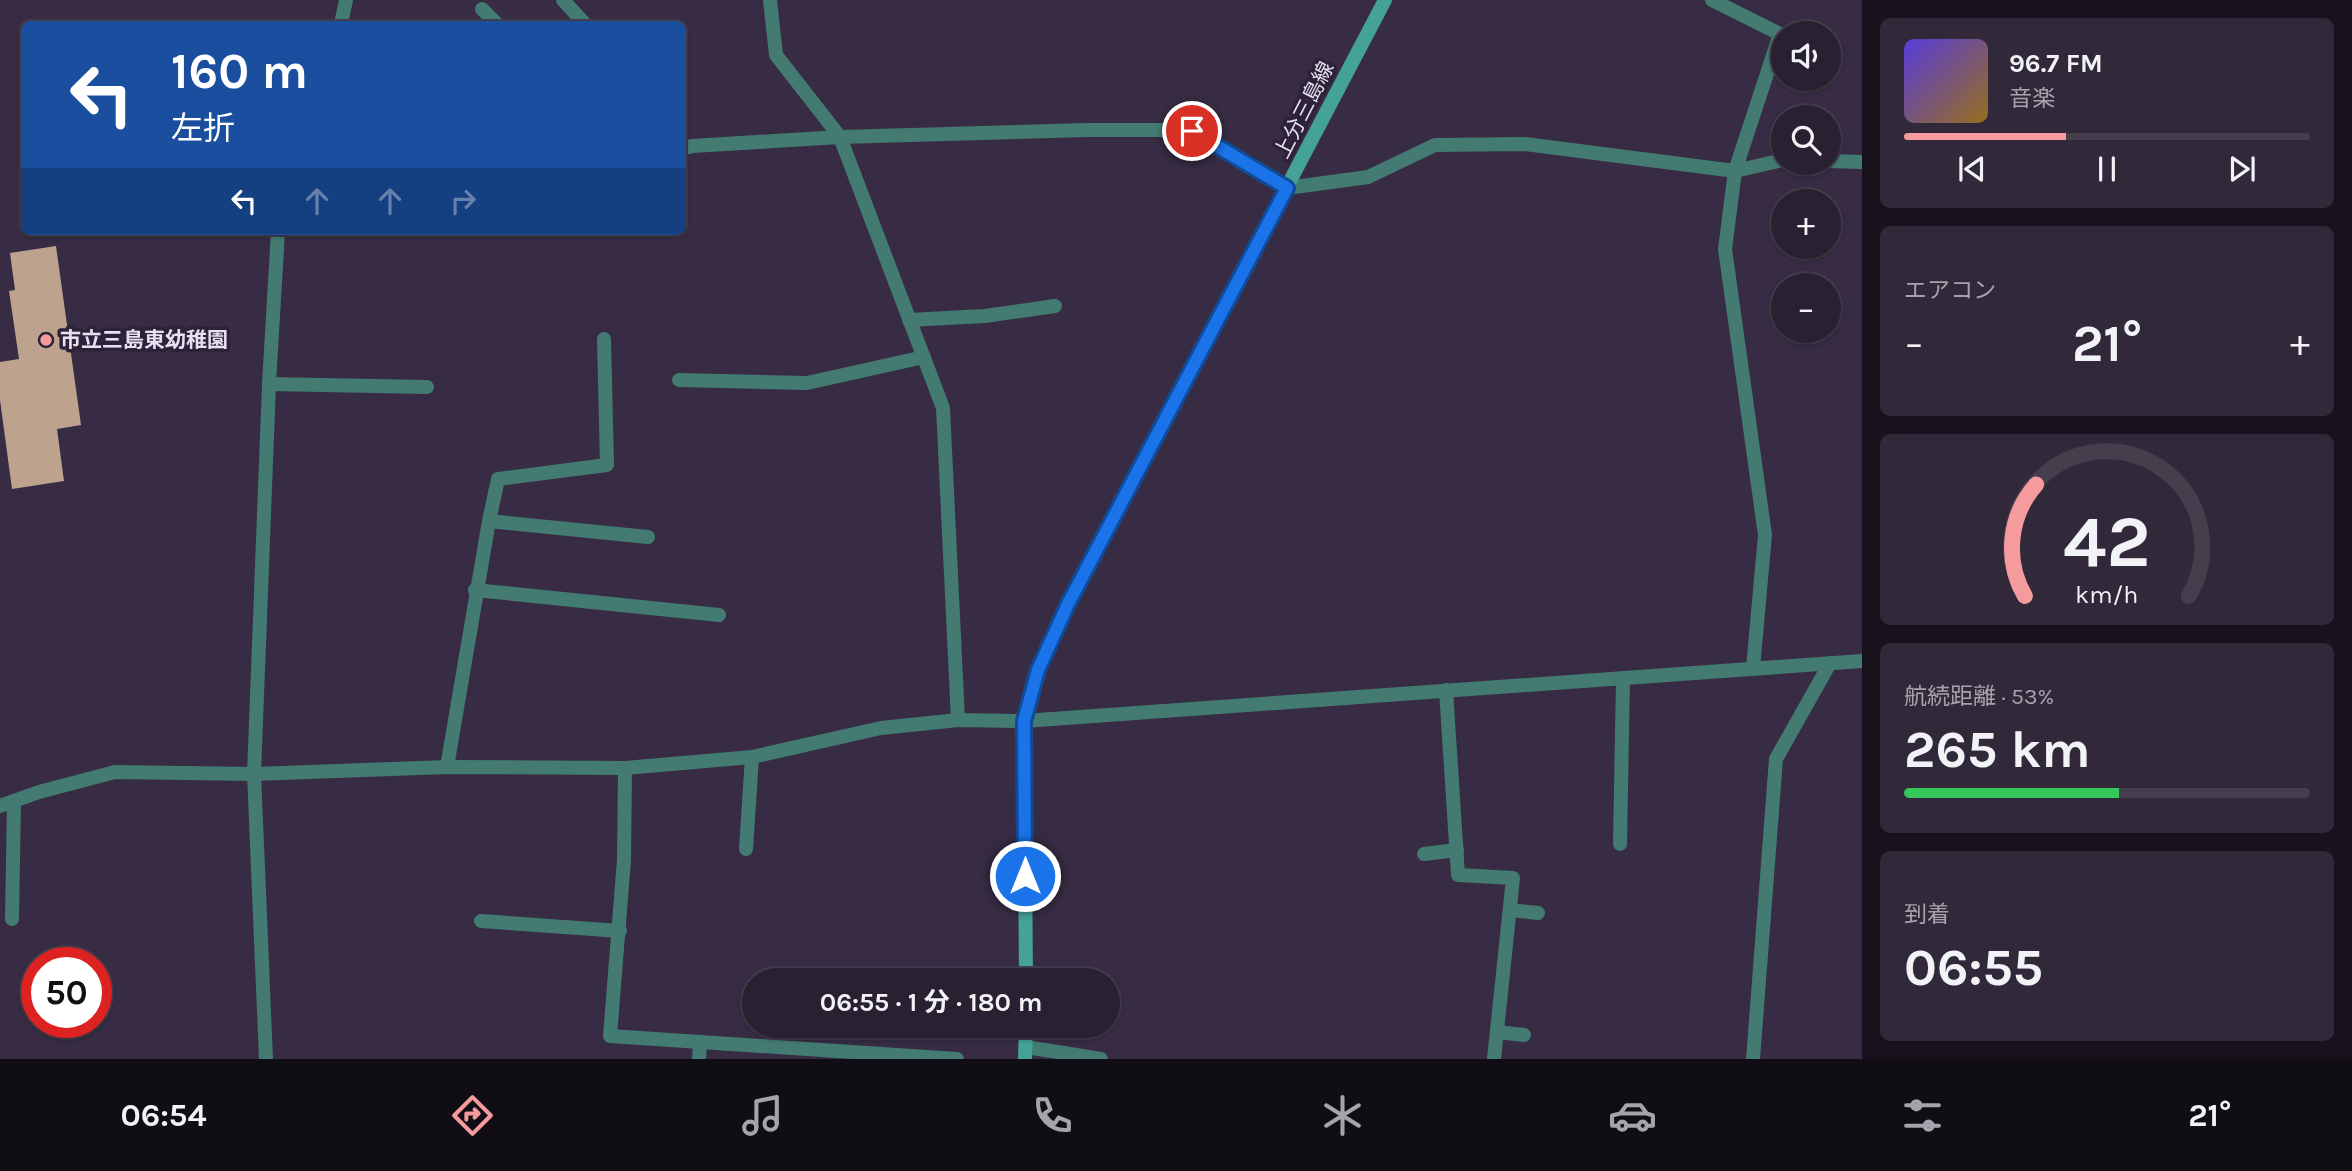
<!DOCTYPE html>
<html lang="ja">
<head>
<meta charset="utf-8">
<style>
  body { margin:0; font-family:Karla,"Noto Sans JP",sans-serif; background:#31293a; color:#f1f3f6; height:100vh; display:flex; flex-direction:column; font-size:26px; white-space:nowrap }
  * { box-sizing:border-box; margin:0 }
  p { font-size:23px; color:#a5a3ac }
  .icon { flex:none; width:38px; height:38px; fill:none; stroke:currentColor; stroke-width:2; stroke-linecap:round; stroke-linejoin:round }
  .map { position:relative; flex:1; overflow:hidden }
  .panel { display:flex; flex-direction:column; gap:18px; padding:18px; background:#17121c; width:490px }
  .panel>* { flex:none }
  .banner { position:absolute; left:21px; top:21px; width:665px; height:214px; border-radius:10px; box-shadow:0 2px 5px #0004,0 0 0 2px #453e4d; background:#1a4fa0; color:#fff; overflow:hidden }
  .buttons { position:absolute; left:1771px; top:21px; display:grid; gap:14px }
  .buttons a { display:grid; place-items:center; width:70px; height:70px; border-radius:50%; background:#292132; box-shadow:0 2px 5px #0004,0 0 0 2px #453e4d; font-size:35px }
  .speed { position:absolute; left:21px; top:947px; display:flex; gap:14px; font-size:35px; font-weight:700; text-align:center }
  .speed>* { display:grid; place-content:center; width:91px; height:91px; border-radius:50%; background:#292132; box-shadow:0 2px 5px #0004,0 0 0 2px #453e4d; line-height:1 }
  .speed .limit { border:10px solid #d22; background:#fff; color:#111 }
  .pin { position:absolute; display:grid; place-items:center; width:60px; height:60px; color:#fff; margin:-30px; border:4px solid #fff; border-radius:50%; box-shadow:0 2px 7px #0007 }
  .me { position:absolute; width:77px; margin:-38px; rotate:0deg; stroke-linejoin:round; filter:drop-shadow(0 0 5px #0008) }
  .turn { display:flex; align-items:center; gap:24px; height:147px; padding:0 35px; font-size:32px }
  .turn .icon { width:91px; height:91px; stroke-width:2.5 }
  .turn b { display:block; font-size:49px; line-height:60px }
  .lanes { display:flex; align-items:center; height:66px; padding:0 35px; background:#0003; justify-content:center; gap:35px; direction:ltr }
  .lanes .off { opacity:.35 }
  .big { font-size:52px; font-weight:700; line-height:1.1 }
  .panel .card { flex:1; display:flex; flex-direction:column; justify-content:center; gap:10px; min-width:0; padding:0 24px; border-radius:10px; background:#31293a }
  .panel .dial { align-items:center; gap:0 }
  .dial svg { height:182px; overflow:visible; fill:none; stroke:#453e4d; stroke-width:7; stroke-linecap:round; text-anchor:middle }
  .dial text { fill:#f1f3f6; stroke:none }
  .song { display:flex; align-items:center; gap:21px }
  .cover { width:84px; height:84px; border-radius:10px; background:linear-gradient(135deg,hsl(250 70% 55%),hsl(40 70% 35%)) }
  .played { height:7px; border-radius:4px; background:linear-gradient(90deg,#f59b9e 40%,#453e4d 40%) }
  .keys { display:flex; justify-content:space-around; direction:ltr }
  .heat { display:flex; justify-content:space-between; align-items:center; font-size:38px; direction:ltr }
  .charge { height:10px; border-radius:5px; background:linear-gradient(90deg,#34c759 53%,#453e4d 0) }
  .trip { position:absolute; left:742px; top:968px; width:378px; height:70px; border-radius:35px; background:#292132; box-shadow:0 2px 5px #0004,0 0 0 2px #453e4d; font-weight:700; line-height:70px; text-align:center }
  .tabs { display:flex; height:112px; justify-content:space-around; align-items:center; background:#100d14; color:#a5a3ac }
  .tabs .icon { width:49px; height:49px }
  .tabs .current { color:#f59b9e }
  .tabs b { font-size:32px; color:#f1f3f6 }
  main { display:flex; flex:1; min-height:0 }
  .map>svg:first-child { display:block }
</style>
</head>
<body>
<main>
<div class="map">
<svg width="1862" height="1059" viewBox="0 0 1862 1059">
  <rect width="100%" height="100%" fill="#372c43"/>
  <path fill="#bda38d" d="M 56,246 L 81,425 L 57,429 L 64,481 L 12,489 L 0,400 L 0,362 L 19,359 L 9,291 L 15,290 L 10,253 Z"/>
  <g fill="none" stroke-linecap="round" stroke-linejoin="round">
    <path stroke="#437a72" stroke-width="14" d="M 1735,171 L 1725,249 L 1765,535 L 1753,668"/>
    <g stroke="#437a72" stroke-width="14">
      <path d="M 563,0 L 585,24"/>
      <path d="M 770,0 L 776,55 L 840,137 L 943,408 L 958,720"/>
      <path d="M 1712,0 L 1780,34 L 1735,171"/>
      <path d="M 482,9 L 497,24"/>
      <path d="M 341,24 L 346,0"/>
      <path d="M 682,149 L 692,146 L 840,137 L 1086,130 L 1192,130 L 1287,188 L 1368,177 L 1435,145 L 1525,144 L 1735,171 L 1783,160"/>
      <path d="M 1829,161 L 1862,162"/>
      <path d="M 909,320 L 985,316 L 1055,306"/>
      <path d="M 679,380 L 807,383 L 924,357"/>
      <path d="M 269,384 L 427,387"/>
      <path d="M 489,521 L 498,479 L 607,465 L 604,339"/>
      <path d="M 475,590 L 719,615"/>
      <path d="M 1446,690 L 1458,875 L 1513,878 L 1494,1059"/>
      <path d="M 447,767 L 489,521 L 648,537"/>
      <path d="M 625,768 L 624,860 L 610,1036 L 957,1059"/>
      <path d="M 0,806 L 39,792 L 115,772 L 254,774 L 447,767 L 625,768 L 752,757 L 881,728 L 958,720 L 1024,721 L 1862,661"/>
      <path d="M 1620,844 L 1623,679"/>
      <path d="M 746,849 L 752,757"/>
      <path d="M 1424,854 L 1457,850"/>
      <path d="M 1510,910 L 1538,913"/>
      <path d="M 12,919 L 14,801"/>
      <path d="M 481,921 L 620,931"/>
      <path d="M 1497,1032 L 1524,1035"/>
      <path d="M 1026,1047 L 1101,1059"/>
      <path d="M 266,1059 L 254,774 L 269,384 L 278,231"/>
      <path d="M 699,1059 L 700,1044"/>
      <path d="M 1753,1059 L 1776,759 L 1830,663"/>
    </g>
    <g stroke="#44a296" stroke-width="14">
      <path d="M 1026,980 L 1024,721 L 1038,670 L 1068,604 L 1385,0"/>
      <path d="M 1025,1059 L 1026,1026"/>
    </g>
  </g>
  <g fill="none" stroke-linecap="round" stroke-linejoin="round">
    <g stroke="#114b97" stroke-width="18">
      <path id="route" d="M 1025,876 L 1024,721 L 1038,670 L 1068,604 L 1287,188 L 1192,131"/>
    </g>
    <use href="#route" stroke="#1a73e8" stroke-width="12"/>
  </g>
  <circle fill="#f59b9e" stroke="#2d2239" stroke-width="2.5" cx="46" cy="340" r="7"/>
  <g text-anchor="middle" stroke-width="7" stroke-linejoin="round" paint-order="stroke">
    <g font-size="21" fill="#e7e0ef" stroke="#2d2239">
      <text transform="translate(1304 110) rotate(-63)" y="7">上分三島線</text>
    </g>
    <g font-size="21" font-weight="bold" fill="#e7e0ef" stroke="#2d2239" text-anchor="start">
      <text x="60" y="347">市立三島東幼稚園</text>
    </g>
  </g>
</svg>
<div class="buttons">
<a><svg class="icon" aria-label="sound" viewBox="0 0 24 24"><path d="M4 9h4l5-4v14l-5-4H4zM17 9q2 3 0 6"/></svg></a>
<a><svg class="icon" aria-label="search" viewBox="0 0 24 24"><circle cx="10" cy="10" r="6"/><path d="M15 15l6 6"/></svg></a>
<a>+</a>
<a>−</a>
</div>
<div class="speed"><div class="limit">50</div></div>
<div class="pin" style="left:1192px;top:131px;background:#d93025"><svg class="icon" aria-label="arrive" viewBox="0 0 24 24"><path d="M6 21V4h12l-3 4 3 4H6"/></svg></div>
<svg class="me" style="left:1025px;top:876px" viewBox="-20 -20 40 40"><circle r="17" fill="#1a73e8" stroke="#fff" stroke-width="3"/><path d="M0-11L8 9 0 5-8 9z" fill="#fff"/></svg>
<div class="trip">06:55 · 1 分 · 180 m</div>
<div class="banner">
<div class="turn"><svg class="icon" aria-label="left" viewBox="0 0 24 24"><path d="M17 20v-9H6M10 6l-5 5 5 5"/></svg><div><b>160 m</b>左折</div></div>
<div class="lanes"><svg class="icon" aria-label="left" viewBox="0 0 24 24"><path d="M17 20v-9H6M10 6l-5 5 5 5"/></svg><svg class="icon off" aria-label="ahead" viewBox="0 0 24 24"><path d="M12 20V5M6 11l6-6 6 6"/></svg><svg class="icon off" aria-label="ahead" viewBox="0 0 24 24"><path d="M12 20V5M6 11l6-6 6 6"/></svg><svg class="icon off" aria-label="right" viewBox="0 0 24 24"><path d="M7 20v-9h11M14 6l5 5-5 5"/></svg></div>
</div>
</div>
<section class="panel">
<div class="card">
<div class="song"><i class="cover"></i><div><b>96.7 FM</b><p>音楽</p></div></div>
<div class="played"></div>
<div class="keys"><svg class="icon" aria-label="previous" viewBox="0 0 24 24"><path d="M18 5L8 12l10 7zM5 5v14"/></svg><svg class="icon" aria-label="pause" viewBox="0 0 24 24"><path d="M8 5v14M16 5v14"/></svg><svg class="icon" aria-label="next" viewBox="0 0 24 24"><path d="M6 5l10 7-10 7zM19 5v14"/></svg></div>
</div>
<div class="card"><p>エアコン</p>
<div class="heat"><a>−</a><b class="big">21°</b><a>+</a></div>
</div>
<div class="card dial"><svg viewBox="0 0 100 80">
<path d="M14 69A42 42 0 1 1 86 69"/>
<path d="M14 69A42 42 0 0 1 19 20" stroke="#f59b9e"/>
<text x="50" y="56" font-size="32" font-weight="700">42</text>
<text x="50" y="72" font-size="11">km/h</text>
</svg></div>
<div class="card"><p>航続距離 · 53%</p><b class="big">265 km</b><div class="charge"></div></div>
<div class="card"><p>到着</p><b class="big">06:55</b></div>
</section>
</main>
<nav class="tabs">
<b>06:54</b>
<svg class="icon current" aria-label="directions" viewBox="0 0 24 24"><path d="M12 3l9 9-9 9-9-9zM9 14v-3h6M13 9l2 2-2 2"/></svg>
<svg class="icon" aria-label="music" viewBox="0 0 24 24"><path d="M9 18V5l10-2v13"/><circle cx="6" cy="18" r="3"/><circle cx="16" cy="16" r="3"/></svg>
<svg class="icon" aria-label="phone" viewBox="0 0 24 24"><path d="M5 4h4l2 5-3 2q2 4 5 5l2-3 5 2v4C11 20 4 13 5 4z"/></svg>
<svg class="icon" aria-label="climate" viewBox="0 0 24 24"><path d="M12 3v18M4 7l16 10M4 17L20 7"/></svg>
<svg class="icon" aria-label="car" viewBox="0 0 24 24"><path d="M5 17H2v-5l4-1 3-4h7l3 4 3 1v5h-3M9 17h6M6 11h13"/><circle cx="7" cy="17" r="2"/><circle cx="17" cy="17" r="2"/></svg>
<svg class="icon" aria-label="filters" viewBox="0 0 24 24"><path d="M4 7h16M4 17h16"/><circle cx="9" cy="7" r="2"/><circle cx="15" cy="17" r="2"/></svg>
<b>21°</b>
</nav>
</body>
</html>
